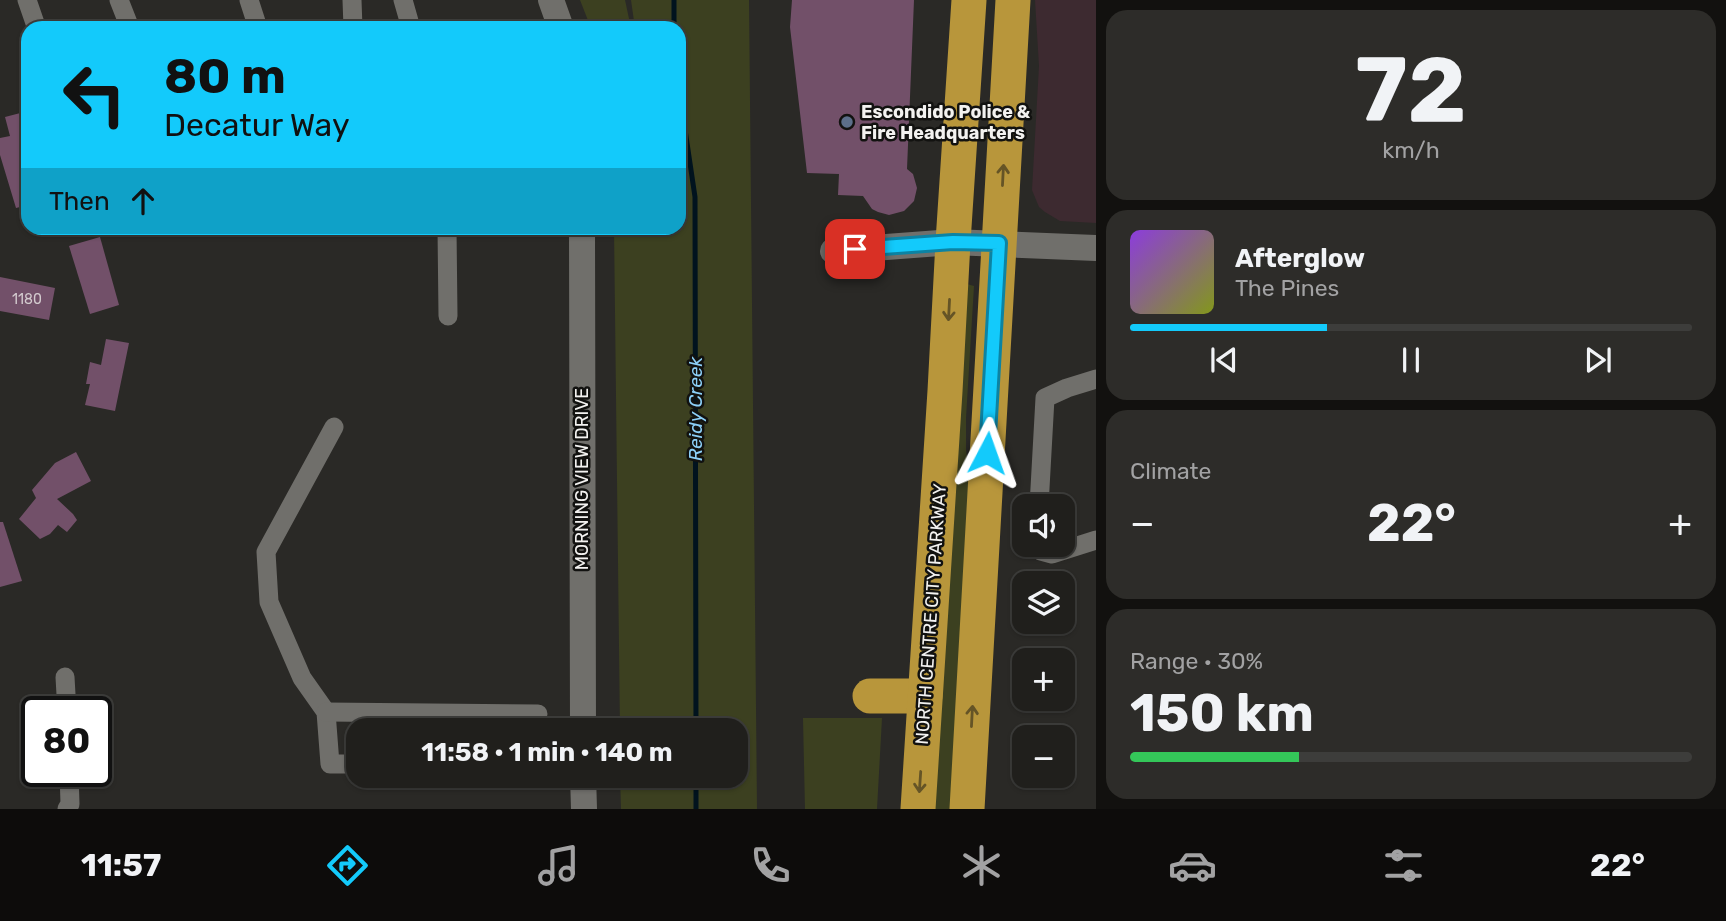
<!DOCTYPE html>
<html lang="en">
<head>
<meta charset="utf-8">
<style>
  body { margin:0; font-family:Rubik,sans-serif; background:#2d2c29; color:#f1f3f6; height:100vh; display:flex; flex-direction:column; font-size:26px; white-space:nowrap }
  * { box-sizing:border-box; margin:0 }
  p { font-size:23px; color:#a2a2a3 }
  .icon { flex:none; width:38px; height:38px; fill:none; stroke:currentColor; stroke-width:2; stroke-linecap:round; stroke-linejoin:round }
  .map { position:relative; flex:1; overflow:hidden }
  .drawer { display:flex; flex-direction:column; gap:10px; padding:10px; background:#12110f; width:630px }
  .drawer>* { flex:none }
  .banner { position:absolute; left:21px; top:21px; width:665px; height:214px; border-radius:21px; box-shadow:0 2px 5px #0004,0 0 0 2px #3d3d3b; background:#13cafb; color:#111; overflow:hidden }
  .fabs { position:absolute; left:1012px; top:494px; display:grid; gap:14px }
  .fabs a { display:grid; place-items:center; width:63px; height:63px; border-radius:14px; background:#201f1c; box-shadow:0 2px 5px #0004,0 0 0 2px #3d3d3b; font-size:35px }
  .speed { position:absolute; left:21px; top:696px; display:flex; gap:14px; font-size:35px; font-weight:700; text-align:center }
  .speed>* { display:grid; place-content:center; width:91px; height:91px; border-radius:50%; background:#201f1c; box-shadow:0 2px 5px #0004,0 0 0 2px #3d3d3b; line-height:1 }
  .speed .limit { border:4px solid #111; border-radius:10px; background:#fff; color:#111 }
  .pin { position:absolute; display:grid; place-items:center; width:60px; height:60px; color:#fff; margin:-30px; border-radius:14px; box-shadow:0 4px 10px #0006 }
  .me { position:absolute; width:77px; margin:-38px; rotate:4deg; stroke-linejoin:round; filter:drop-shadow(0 0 5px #0008) }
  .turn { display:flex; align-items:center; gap:24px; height:147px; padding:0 28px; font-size:32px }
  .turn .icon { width:91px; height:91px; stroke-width:2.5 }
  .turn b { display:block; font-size:49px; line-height:60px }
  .then { display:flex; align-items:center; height:66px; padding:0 28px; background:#0003; gap:14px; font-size:26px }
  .big { font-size:52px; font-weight:700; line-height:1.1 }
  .drawer .card { flex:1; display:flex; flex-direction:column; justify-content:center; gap:10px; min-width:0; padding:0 24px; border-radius:21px; background:#2d2c29 }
  .drawer .dial { align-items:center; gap:0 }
  .dial b { font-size:91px; line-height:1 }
  .song { display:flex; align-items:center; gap:21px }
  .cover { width:84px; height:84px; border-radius:10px; background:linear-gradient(135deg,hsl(270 70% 55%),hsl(70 70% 35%)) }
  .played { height:7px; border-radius:4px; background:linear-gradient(90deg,#13cafb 35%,#3d3d3b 35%) }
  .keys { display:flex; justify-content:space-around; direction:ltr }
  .heat { display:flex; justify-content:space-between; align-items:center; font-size:38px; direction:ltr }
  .charge { height:10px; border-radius:5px; background:linear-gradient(90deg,#34c759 30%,#3d3d3b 0) }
  .trip { position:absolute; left:346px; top:718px; width:402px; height:70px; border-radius:21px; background:#201f1c; box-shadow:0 2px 5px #0004,0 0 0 2px #3d3d3b; font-weight:700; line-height:70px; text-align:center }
  .menu { display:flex; height:112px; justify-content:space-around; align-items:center; background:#0d0c0b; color:#a2a2a3 }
  .menu .icon { width:49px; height:49px }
  .menu .selected { color:#13cafb }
  .menu b { font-size:32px; color:#f1f3f6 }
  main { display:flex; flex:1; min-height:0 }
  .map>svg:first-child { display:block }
</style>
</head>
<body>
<main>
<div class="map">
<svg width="1096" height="809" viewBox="0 0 1096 809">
  <rect width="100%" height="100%" fill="#2a2926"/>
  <path fill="#3d2a30" d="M 1035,0 L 1096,0 L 1096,223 L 1060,221 L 1045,212 L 1039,207 L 1032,190 L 1039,66 Z"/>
  <g fill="#3c4020">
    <path d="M 580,0 L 625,0 L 631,28 L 591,28 Z"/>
    <path d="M 631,0 L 749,0 L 757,809 L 621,809 L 620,775 L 737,775 L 737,730 L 620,730 L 614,228 L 679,228 L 679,28 L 635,28 Z"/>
    <path d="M 967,284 L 974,286 L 966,418 L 966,449 L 970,489 L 952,809 L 932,809 Z"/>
    <path d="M 803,718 L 882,718 L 877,809 L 805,809 Z"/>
  </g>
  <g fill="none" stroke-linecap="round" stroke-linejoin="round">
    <g stroke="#01131e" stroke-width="5">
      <path d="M 674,0 L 674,28"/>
      <path d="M 679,89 L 695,197 L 696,730"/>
      <path d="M 696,809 L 696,775"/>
    </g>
  </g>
  <g fill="#725069">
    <path d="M 792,0 L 914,0 L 907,169 L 913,174 L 917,188 L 914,201 L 904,211 L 889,215 L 878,212 L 872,209 L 863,196 L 838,195 L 839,174 L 807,173 L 790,27 Z"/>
    <path d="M 28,111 L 28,205 L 16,208 L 0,155 L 0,138 L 10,136 L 5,117 Z"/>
    <path d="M 100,237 L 119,305 L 90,314 L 69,246 Z"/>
    <path d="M 0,277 L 55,288 L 49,320 L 0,311 Z"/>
    <path d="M 106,339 L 129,343 L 115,411 L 85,405 L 90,384 L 86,384 L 90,362 L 101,365 Z"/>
    <path d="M 76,452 L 91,481 L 57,499 L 73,514 L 77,520 L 67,532 L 58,525 L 50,534 L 40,539 L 19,519 L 36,498 L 32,490 L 55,463 Z"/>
    <path d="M 0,522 L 3,522 L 22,581 L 0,587 Z"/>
  </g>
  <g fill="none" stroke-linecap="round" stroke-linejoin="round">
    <g stroke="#706f6b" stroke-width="19">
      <path d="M 27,0 L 36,26"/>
      <path d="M 119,0 L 130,28"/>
      <path d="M 249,0 L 258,28"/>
      <path d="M 352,0 L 353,28"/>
      <path d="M 403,0 L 411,28"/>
      <path d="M 447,228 L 448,316"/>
      <path d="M 334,427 L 266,552 L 269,602 L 302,678 L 326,712 L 330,764 L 359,764"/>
      <path d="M 1039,506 L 1045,398 L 1067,388 L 1096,379"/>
      <path d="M 1038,544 L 1041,551 L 1052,554 L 1096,540"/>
      <path d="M 65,677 L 67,712"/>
      <path d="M 326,712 L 538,714"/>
      <path d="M 67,809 L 70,804 L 69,772"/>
    </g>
    <g stroke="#706f6b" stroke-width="26">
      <path d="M 551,0 L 561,28"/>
      <path d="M 582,228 L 583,730"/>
      <path d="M 833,251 L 953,242 L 1096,248"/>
      <path d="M 583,775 L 584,809"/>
    </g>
    <g stroke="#b8963b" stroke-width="35">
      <path d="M 870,696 L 925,696"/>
      <path d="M 918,809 L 945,391 L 953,242 L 969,0"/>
      <path d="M 967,809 L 1013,0"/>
    </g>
  </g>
  <defs><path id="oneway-shaft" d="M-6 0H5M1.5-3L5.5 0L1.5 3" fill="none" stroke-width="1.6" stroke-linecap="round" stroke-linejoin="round" transform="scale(1.75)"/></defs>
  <g stroke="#655426">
    <use href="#oneway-shaft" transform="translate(1003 175) rotate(-87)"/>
    <use href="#oneway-shaft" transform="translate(949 310) rotate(93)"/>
    <use href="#oneway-shaft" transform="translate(972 716) rotate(-87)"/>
    <use href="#oneway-shaft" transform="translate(920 782) rotate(94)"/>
  </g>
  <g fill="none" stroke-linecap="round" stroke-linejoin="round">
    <g stroke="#0c83a3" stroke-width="18">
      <path id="route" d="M 855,249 L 953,242 L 999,243 L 987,453"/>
    </g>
    <use href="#route" stroke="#13cafb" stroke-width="12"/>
  </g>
  <circle fill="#5c6f8a" stroke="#121210" stroke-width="2.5" cx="847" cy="122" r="7"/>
  <g text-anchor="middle" stroke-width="5" stroke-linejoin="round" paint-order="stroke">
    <g font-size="14" fill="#d3cace">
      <text x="27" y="304">1180</text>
    </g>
    <g font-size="18" font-weight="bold" fill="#f3f2f0" stroke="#121210" text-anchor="start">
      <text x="861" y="118">Escondido Police &amp;<tspan x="861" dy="21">Fire Headquarters</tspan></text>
    </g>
    <g font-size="18" fill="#f3f2f0" stroke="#121210">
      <text transform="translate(582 479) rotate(-90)" y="6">MORNING VIEW DRIVE</text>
      <text transform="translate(931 614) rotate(-86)" y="6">NORTH CENTRE CITY PARKWAY</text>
    </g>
    <g font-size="19" font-style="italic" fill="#8ccff7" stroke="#121210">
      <text transform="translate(695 409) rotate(-90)" y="7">Reidy Creek</text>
    </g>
  </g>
</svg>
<div class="fabs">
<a><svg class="icon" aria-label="sound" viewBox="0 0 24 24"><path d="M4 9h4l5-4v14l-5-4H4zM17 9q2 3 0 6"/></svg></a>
<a><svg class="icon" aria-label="layers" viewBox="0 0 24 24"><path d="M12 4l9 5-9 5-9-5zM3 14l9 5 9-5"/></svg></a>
<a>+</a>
<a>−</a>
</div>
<div class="speed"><div class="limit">80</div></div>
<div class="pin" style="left:855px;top:249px;background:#d93025"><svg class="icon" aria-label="arrive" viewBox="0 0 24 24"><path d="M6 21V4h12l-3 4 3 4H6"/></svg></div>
<svg class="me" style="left:987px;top:453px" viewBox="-20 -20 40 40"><path d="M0-17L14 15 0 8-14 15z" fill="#13cafb" stroke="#fff" stroke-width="4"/></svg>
<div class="trip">11:58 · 1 min · 140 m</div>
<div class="banner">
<div class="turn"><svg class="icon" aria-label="left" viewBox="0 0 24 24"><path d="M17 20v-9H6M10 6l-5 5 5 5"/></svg><div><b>80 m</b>Decatur Way</div></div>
<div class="then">Then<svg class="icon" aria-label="ahead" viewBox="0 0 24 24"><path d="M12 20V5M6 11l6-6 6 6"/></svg></div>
</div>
</div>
<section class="drawer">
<div class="card dial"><b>72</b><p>km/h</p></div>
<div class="card">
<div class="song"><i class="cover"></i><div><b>Afterglow</b><p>The Pines</p></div></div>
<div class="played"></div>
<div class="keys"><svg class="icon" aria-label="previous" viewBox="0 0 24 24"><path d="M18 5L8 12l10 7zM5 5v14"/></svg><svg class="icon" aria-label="pause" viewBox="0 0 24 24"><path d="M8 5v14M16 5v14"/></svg><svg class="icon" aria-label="next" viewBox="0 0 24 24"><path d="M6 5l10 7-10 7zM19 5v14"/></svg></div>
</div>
<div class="card"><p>Climate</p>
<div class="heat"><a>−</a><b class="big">22°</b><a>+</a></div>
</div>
<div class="card"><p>Range · 30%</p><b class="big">150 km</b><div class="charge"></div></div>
</section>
</main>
<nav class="menu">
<b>11:57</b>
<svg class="icon selected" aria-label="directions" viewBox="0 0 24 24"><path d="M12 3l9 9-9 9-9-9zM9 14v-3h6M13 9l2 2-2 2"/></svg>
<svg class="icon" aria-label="music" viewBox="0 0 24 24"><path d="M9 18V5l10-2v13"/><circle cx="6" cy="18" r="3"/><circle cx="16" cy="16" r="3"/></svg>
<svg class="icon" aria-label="phone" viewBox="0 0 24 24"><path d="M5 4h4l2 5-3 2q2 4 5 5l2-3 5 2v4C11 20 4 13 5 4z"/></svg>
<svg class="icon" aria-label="climate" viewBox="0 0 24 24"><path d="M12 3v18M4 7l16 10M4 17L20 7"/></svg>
<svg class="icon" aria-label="car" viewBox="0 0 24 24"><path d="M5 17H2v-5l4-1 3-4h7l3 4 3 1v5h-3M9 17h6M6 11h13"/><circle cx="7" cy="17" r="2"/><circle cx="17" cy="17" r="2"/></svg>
<svg class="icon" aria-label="filters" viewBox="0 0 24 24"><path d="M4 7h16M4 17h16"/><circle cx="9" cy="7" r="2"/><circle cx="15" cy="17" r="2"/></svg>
<b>22°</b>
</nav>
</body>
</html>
